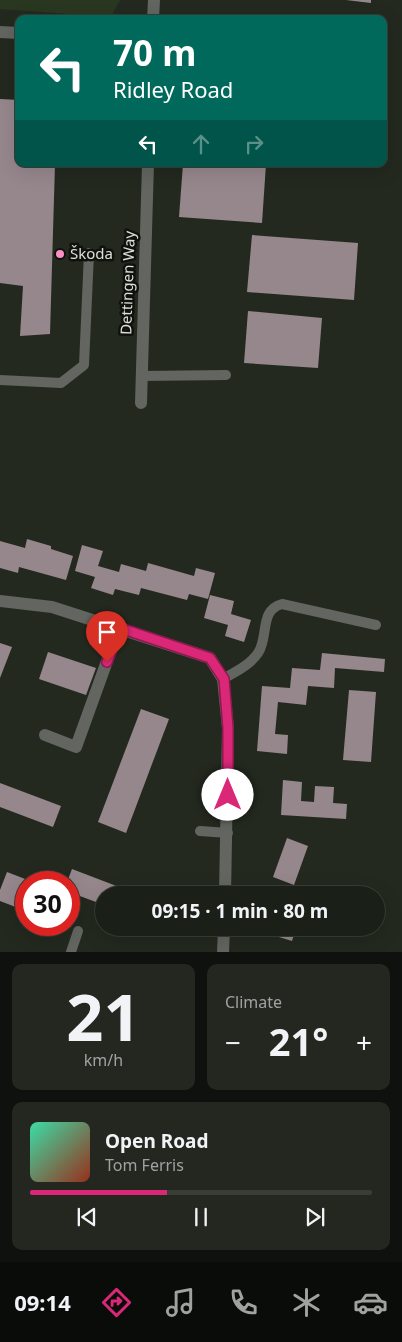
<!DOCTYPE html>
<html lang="en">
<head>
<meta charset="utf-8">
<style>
  body { margin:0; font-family:"Noto Sans",sans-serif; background:#232720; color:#f1f3f6; height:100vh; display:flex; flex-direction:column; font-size:19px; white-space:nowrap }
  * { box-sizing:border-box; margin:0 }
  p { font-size:16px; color:#9fa2a1 }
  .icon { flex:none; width:28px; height:28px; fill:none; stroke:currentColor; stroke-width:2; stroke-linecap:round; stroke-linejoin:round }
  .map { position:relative; height:952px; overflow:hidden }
  .sheet { display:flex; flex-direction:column; gap:12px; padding:12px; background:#0e110d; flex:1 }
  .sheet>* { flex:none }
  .banner { position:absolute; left:15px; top:15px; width:372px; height:152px; border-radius:10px; box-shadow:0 5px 20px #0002,0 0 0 1px #383d36; background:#00695c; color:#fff; overflow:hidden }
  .speed { position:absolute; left:15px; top:871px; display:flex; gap:10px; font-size:25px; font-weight:700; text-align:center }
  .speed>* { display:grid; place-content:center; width:65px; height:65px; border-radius:50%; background:#1a1f17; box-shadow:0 5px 20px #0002,0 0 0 1px #383d36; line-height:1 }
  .speed .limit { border:8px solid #d22; background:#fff; color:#111 }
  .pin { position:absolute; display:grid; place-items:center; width:42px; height:42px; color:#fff; margin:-51px -21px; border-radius:50% 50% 50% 0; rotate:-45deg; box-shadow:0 0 5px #0007 }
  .pin .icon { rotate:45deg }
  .me { position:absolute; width:55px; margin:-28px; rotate:0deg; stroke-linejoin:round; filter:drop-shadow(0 0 4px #0008) }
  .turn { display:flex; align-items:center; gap:18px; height:105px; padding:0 15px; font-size:22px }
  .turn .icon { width:65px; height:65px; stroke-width:2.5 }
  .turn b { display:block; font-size:35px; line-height:42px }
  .lanes { display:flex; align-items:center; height:48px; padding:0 15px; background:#0003; justify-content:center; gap:25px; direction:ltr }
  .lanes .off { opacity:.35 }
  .big { font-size:38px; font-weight:700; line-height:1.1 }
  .sheet .widget { flex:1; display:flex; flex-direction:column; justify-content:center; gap:8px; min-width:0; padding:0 18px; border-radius:10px; background:#232720 }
  .sheet .dial { align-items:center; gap:0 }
  .dial b { font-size:65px; line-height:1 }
  .song { display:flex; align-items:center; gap:15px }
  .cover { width:60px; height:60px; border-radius:8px; background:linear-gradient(135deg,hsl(160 70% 55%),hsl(10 70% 35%)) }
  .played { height:5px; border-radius:2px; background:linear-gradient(90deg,#db2777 40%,#383d36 40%) }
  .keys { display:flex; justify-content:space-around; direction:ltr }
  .heat { display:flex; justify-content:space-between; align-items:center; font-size:28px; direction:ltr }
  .sheet .tiles { flex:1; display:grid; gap:12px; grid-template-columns:1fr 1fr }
  .widget:last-child { grid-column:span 2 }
  .trip { position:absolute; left:95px; top:886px; width:290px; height:50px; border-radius:25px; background:#1a1f17; box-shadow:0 5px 20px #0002,0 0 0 1px #383d36; font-weight:700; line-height:50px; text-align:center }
  .dock { display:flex; height:80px; justify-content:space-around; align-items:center; background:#0a0c09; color:#9fa2a1 }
  .dock .icon { width:35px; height:35px }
  .dock .on { color:#db2777 }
  .dock b { font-size:22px; color:#f1f3f6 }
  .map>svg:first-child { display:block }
</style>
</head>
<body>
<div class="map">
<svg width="402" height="952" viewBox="0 0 402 952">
  <rect width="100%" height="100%" fill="#23291f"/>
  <path fill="#2a3720" d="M 0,0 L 120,0 L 111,17 L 0,9 Z"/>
  <g fill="#96878d">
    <path d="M 346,0 L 371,0 L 371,3 Z"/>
    <path d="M 0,99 L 19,100 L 19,164 L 55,164 L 50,334 L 20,336 L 23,286 L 0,283 Z"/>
    <path d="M 183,164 L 266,164 L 262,223 L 179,217 Z"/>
    <path d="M 252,235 L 358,243 L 354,300 L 247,292 Z"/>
    <path d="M 248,311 L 322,318 L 318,368 L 244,363 Z"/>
    <path d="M 27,539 L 51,546 L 51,549 L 73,556 L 66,580 L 19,567 L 18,573 L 0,568 L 0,541 L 25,548 Z"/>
    <path d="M 82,545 L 103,551 L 98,566 L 119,572 L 121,564 L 146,571 L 148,563 L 194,576 L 196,568 L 215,573 L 208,599 L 189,594 L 187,600 L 141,588 L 139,595 L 115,589 L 113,595 L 91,588 L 95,577 L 75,571 Z"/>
    <path d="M 210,595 L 234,601 L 231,614 L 251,620 L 244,642 L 225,636 L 228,625 L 204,618 Z"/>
    <path d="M 0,643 L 12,647 L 0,678 Z"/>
    <path d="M 48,652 L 96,668 L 86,695 L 39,679 Z"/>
    <path d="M 322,653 L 385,659 L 384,672 L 335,668 L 334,688 L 308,686 L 306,705 L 278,702 L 275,734 L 288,735 L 287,754 L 257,751 L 262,686 L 290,688 L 292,668 L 320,670 Z"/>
    <path d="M 349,690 L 376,692 L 371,762 L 343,760 Z"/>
    <path d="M 141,709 L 169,719 L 126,833 L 98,822 Z"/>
    <path d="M 283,780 L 302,782 L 301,801 L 314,802 L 315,786 L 334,787 L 333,803 L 347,804 L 346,819 L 281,815 Z"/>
    <path d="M 0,783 L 61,806 L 53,827 L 0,807 Z"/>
    <path d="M 287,838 L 308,846 L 294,885 L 273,877 Z"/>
    <path d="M 72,869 L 140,895 L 104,895 L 104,905 L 69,892 L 67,882 Z"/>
    <path d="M 7,872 L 33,882 L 26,882 L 26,911 L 0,901 L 0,890 Z"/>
    <path d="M 163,928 L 181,928 L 178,934 Z"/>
    <path d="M 271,928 L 296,928 L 292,941 L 269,934 Z"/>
  </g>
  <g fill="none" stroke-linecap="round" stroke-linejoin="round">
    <g stroke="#626560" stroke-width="10">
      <path d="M 142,376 L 226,375"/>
      <path d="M 0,380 L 61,383 L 84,365 L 89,253"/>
      <path d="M 223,679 C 235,672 250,665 258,653 C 269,637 259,610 282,604 L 376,625"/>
      <path d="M 200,831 L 228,833"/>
      <path d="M 71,952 L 78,931"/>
    </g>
    <g stroke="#626560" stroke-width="12">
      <path d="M 153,19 L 154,0"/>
      <path d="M 0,32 L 19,33"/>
      <path d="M 141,403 L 148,164"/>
      <path d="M 0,601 L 52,607 L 210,658 L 223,679 L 228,728 L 225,895"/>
      <path d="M 45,735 L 76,747 L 119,628"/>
      <path d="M 223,952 L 224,928"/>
    </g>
  </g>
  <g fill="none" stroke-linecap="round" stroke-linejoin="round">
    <g stroke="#8e194d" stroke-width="12">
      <path id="route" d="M 107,662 L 120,628 L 210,658 L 224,679 L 228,728 L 228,795"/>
    </g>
    <use href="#route" stroke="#db2777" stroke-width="9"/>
  </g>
  <circle fill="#fb8fc4" stroke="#0e110c" stroke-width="2" cx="60" cy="254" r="5"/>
  <g text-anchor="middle" stroke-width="5" stroke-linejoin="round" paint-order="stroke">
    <g font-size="15" fill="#dce0d9" stroke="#0e110c" text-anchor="start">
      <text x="70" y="259">Škoda</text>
    </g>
    <g font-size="15" fill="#dce0d9" stroke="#0e110c">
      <text transform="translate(128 283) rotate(-88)" y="5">Dettingen Way</text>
    </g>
  </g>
</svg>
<div class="speed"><div class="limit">30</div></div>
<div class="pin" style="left:107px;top:662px;background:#d93025"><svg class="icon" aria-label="arrive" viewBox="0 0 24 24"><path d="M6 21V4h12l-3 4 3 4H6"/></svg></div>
<svg class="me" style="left:228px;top:795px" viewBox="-20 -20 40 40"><circle r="19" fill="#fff"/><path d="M0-13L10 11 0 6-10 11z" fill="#db2777"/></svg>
<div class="trip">09:15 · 1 min · 80 m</div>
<div class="banner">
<div class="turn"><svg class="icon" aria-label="left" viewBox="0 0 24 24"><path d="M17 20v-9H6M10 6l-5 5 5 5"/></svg><div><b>70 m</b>Ridley Road</div></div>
<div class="lanes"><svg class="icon" aria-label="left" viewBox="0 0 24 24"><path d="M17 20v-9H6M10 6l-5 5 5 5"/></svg><svg class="icon off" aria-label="ahead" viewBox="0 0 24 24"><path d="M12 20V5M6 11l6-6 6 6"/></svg><svg class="icon off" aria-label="right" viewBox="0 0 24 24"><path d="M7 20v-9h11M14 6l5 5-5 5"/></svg></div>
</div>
</div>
<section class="sheet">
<div class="tiles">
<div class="widget dial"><b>21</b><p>km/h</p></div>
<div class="widget"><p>Climate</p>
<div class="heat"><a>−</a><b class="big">21°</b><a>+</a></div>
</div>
<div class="widget">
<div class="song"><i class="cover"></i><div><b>Open Road</b><p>Tom Ferris</p></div></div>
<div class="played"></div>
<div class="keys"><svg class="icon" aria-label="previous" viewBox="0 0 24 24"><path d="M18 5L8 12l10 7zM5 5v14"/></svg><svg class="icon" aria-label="pause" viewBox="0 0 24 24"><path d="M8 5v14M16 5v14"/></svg><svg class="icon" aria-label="next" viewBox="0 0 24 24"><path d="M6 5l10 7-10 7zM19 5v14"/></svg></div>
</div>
</div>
</section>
<nav class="dock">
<b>09:14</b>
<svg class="icon on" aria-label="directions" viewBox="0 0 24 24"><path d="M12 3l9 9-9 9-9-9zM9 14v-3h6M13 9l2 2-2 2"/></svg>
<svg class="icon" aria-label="music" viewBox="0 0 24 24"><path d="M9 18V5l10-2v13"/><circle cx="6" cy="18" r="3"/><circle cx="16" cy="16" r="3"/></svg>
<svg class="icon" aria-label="phone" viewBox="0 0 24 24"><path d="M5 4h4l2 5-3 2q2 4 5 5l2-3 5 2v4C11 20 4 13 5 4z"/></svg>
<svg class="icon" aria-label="climate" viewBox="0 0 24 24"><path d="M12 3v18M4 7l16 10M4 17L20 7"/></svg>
<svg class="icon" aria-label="car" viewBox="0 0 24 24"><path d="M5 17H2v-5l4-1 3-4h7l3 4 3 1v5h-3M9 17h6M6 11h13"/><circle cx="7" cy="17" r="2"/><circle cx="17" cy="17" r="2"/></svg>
</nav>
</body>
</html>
